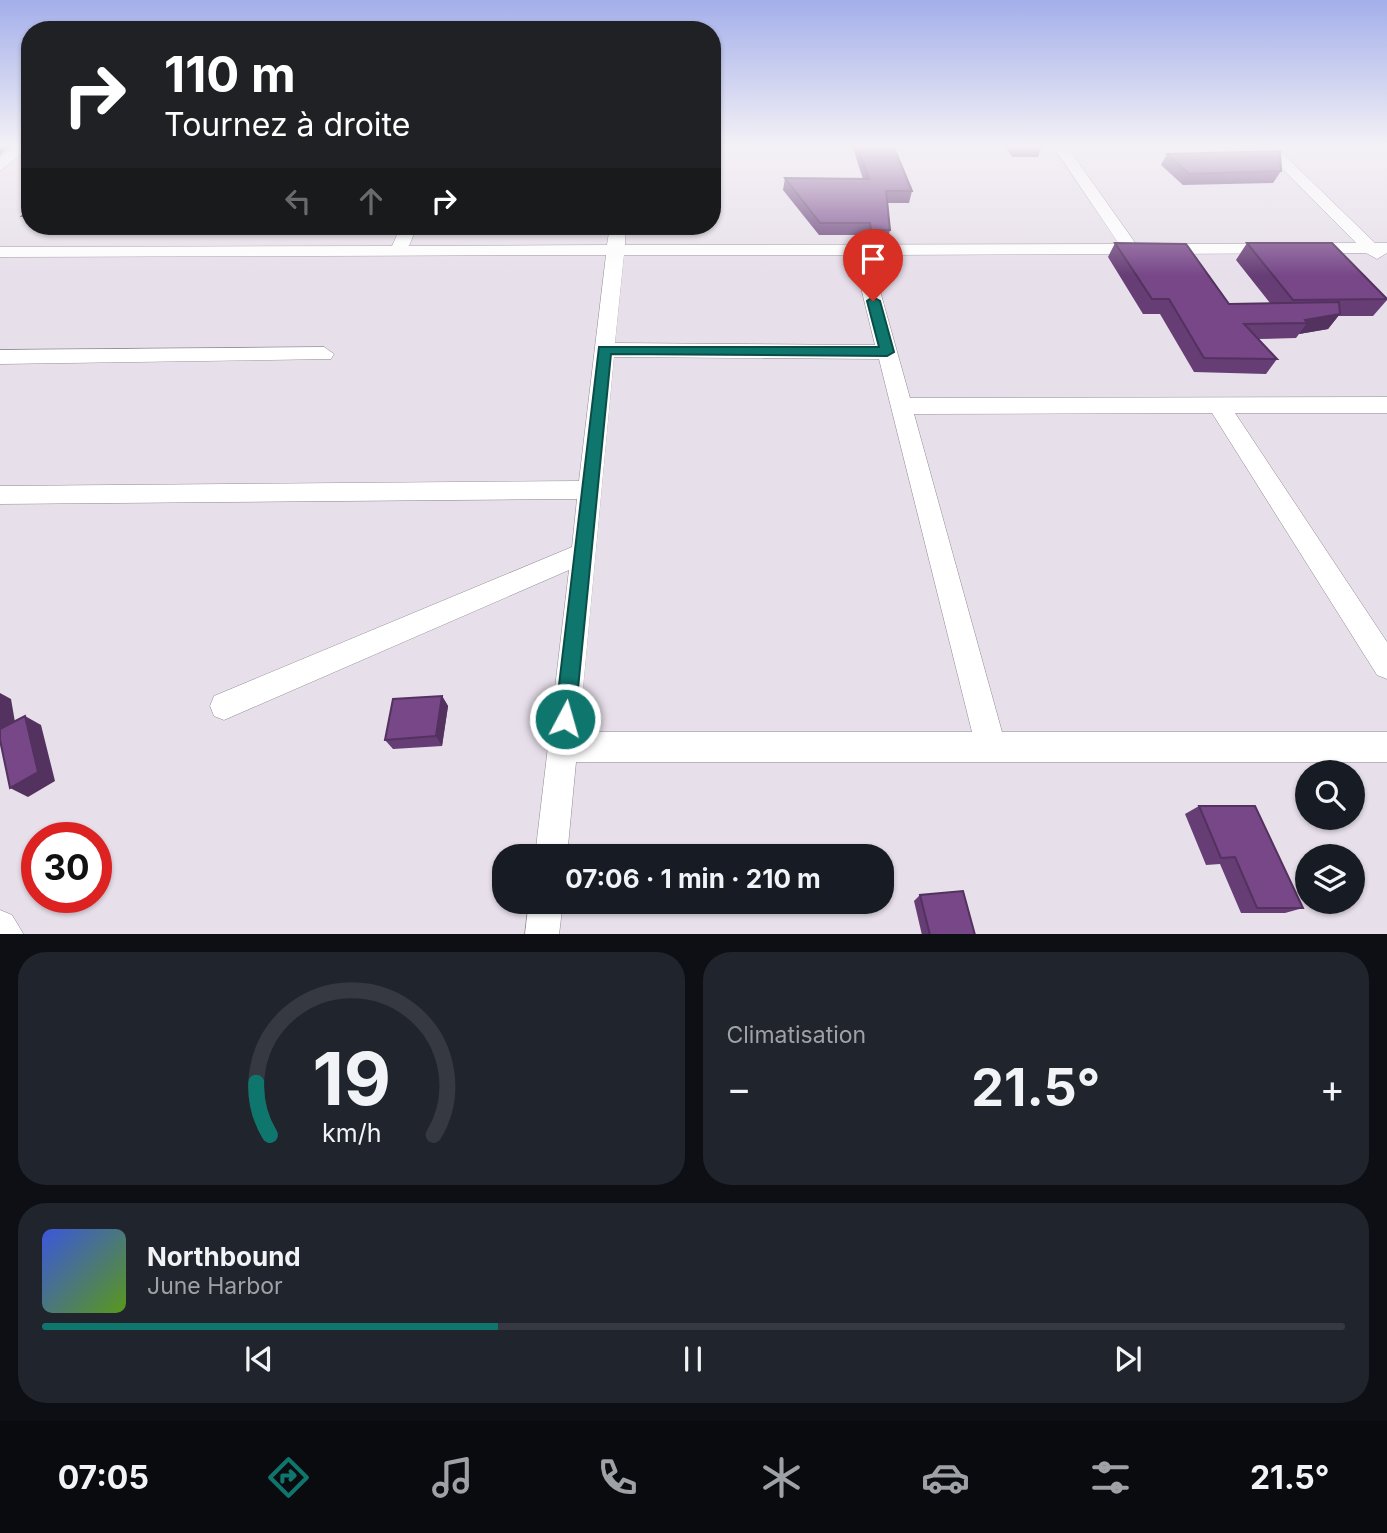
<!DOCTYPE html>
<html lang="fr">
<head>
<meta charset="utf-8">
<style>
  body { margin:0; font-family:Inter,sans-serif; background:#20242c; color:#f1f3f6; height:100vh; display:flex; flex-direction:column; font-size:26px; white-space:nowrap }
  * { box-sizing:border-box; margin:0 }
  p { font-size:23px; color:#9ea1a6 }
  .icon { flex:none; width:38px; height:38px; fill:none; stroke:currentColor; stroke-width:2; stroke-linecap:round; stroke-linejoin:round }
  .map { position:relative; height:934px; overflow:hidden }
  .drawer { display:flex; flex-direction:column; gap:18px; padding:18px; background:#0d0f14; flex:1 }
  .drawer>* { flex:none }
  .guide { position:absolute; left:21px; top:21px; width:700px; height:214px; border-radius:28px; box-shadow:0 2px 5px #0004; background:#202124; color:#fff; overflow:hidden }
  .tools { position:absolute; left:1295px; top:760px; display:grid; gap:14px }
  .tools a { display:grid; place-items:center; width:70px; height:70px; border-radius:50%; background:#171b24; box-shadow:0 2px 5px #0004; font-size:35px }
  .speed { position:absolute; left:21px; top:822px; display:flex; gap:14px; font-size:35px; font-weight:700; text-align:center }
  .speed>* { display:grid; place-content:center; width:91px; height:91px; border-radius:50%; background:#171b24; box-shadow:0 2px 5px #0004; line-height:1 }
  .speed .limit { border:10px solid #d22; background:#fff; color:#111 }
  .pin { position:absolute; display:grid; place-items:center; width:60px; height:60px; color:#fff; margin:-72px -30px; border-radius:50% 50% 50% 0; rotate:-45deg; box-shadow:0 0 7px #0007 }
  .pin .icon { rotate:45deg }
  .me { position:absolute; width:77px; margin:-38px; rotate:6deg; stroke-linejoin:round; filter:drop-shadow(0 0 5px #0008) }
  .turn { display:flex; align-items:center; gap:24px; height:147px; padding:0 28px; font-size:32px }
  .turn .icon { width:91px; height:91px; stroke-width:2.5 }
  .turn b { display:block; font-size:49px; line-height:60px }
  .lanes { display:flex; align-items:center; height:66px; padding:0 28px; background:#0003; justify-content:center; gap:35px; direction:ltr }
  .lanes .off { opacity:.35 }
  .big { font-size:52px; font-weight:700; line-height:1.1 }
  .drawer .widget { flex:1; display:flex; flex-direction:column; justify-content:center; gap:10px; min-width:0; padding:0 24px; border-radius:28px; background:#20242c }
  .drawer .dial { align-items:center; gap:0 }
  .dial svg { height:182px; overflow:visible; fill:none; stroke:#363941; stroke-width:7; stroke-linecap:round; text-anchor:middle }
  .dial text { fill:#f1f3f6; stroke:none }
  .song { display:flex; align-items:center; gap:21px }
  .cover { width:84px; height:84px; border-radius:10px; background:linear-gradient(135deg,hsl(230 70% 55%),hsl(90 70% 35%)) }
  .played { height:7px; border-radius:4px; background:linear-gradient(90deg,#0f766e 35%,#363941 35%) }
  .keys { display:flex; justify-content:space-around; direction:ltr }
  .heat { display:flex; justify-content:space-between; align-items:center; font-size:38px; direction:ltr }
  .drawer .tiles { flex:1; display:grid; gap:18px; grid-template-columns:1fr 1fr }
  .widget:last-child { grid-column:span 2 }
  .trip { position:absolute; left:492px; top:844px; width:402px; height:70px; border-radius:28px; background:#171b24; box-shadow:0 2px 5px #0004; font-weight:700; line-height:70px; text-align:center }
  .menu { display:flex; height:112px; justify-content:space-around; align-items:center; background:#090b0e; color:#9ea1a6 }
  .menu .icon { width:49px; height:49px }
  .menu .current { color:#0f766e }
  .menu b { font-size:32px; color:#f1f3f6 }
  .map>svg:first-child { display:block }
</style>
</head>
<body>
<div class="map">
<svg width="1387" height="935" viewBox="0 0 1387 935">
  <rect width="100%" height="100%" fill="#e7dfea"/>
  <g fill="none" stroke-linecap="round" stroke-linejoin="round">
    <g stroke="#908a93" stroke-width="1">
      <g id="street">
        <path d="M 15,145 L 30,147 L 0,171 L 0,158 Z"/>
        <path d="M 1052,145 L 1066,145 L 1136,244 L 1356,243 L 1259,145 L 1274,145 L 1375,243 L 1387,243 L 1387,253 L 1377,259 L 1366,253 L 870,255 L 910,398 L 1387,397 L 1387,413 L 1235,413 L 1387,642 L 1387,679 L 1377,675 L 1212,413 L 914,414 L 1002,732 L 1387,732 L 1387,762 L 576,762 L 567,856 L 535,856 L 569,570 L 224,720 L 214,716 L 210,706 L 214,696 L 572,547 L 577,499 L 0,504 L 0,486 L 579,481 L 606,255 L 0,257 L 0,247 L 392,246 L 401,226 L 417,226 L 409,246 L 607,245 L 610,226 L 626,226 L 625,245 L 1119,244 ZM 624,255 L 853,255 L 875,345 L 615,343 ZM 614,357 L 879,359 L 972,732 L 579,732 Z"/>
        <path d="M 324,347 L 334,354 L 331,359 L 0,364 L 0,350 Z"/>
        <path d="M 529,901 L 563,901 L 559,935 L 525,935 Z"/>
        <path d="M 0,910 L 12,915 L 24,935 L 0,935 Z"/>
      </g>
    </g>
    <use href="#street" fill="#fff" fill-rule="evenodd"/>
  </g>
  <g fill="#663d75">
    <path d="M 852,145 L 893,145 L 912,191 L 909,203 L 888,203 L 890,230 L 887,242 L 869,242 L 867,235 L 819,235 L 783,190 L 785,178 L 863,179 Z"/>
    <path d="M 1004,145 L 1041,145 L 1042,146 L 1038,157 L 1012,157 Z"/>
    <path d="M 1167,154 L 1281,171 L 1273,183 L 1183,185 L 1161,165 Z"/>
    <path d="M 30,208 L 30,226 L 74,226 L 72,228 L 31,227 L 22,216 Z"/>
    <path d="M 1115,243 L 1229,304 L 1270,303 L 1236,260 L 1247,243 L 1387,300 L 1373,316 L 1338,316 L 1328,329 L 1299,334 L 1296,338 L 1258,339 L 1277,359 L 1266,374 L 1194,372 L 1160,314 L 1143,314 L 1108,257 Z"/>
    <path d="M 875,251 L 891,277 L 880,279 L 873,258 Z"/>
    <path d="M 442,696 L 448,706 L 442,746 L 393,749 L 385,740 Z"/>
    <path d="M 1199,806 L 1303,908 L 1285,913 L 1241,913 L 1220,864 L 1206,865 L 1185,814 Z"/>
    <path d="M 920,895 L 975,935 L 922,935 L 914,901 Z"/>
  </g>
  <g fill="#53325f">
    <path d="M 0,145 L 11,145 L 0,155 Z"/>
    <path d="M 892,271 L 891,277 L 880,279 L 881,273 Z"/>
    <path d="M 1340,314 L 1328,329 L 1299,334 L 1307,323 L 1305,320 Z"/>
    <path d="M 0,693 L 11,699 L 16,728 L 0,736 Z"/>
    <path d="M 442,696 L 448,706 L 442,746 L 436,736 Z"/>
    <path d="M 25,716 L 41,725 L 55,781 L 28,797 L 10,788 Z"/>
  </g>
  <g fill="#774788" stroke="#53325f" stroke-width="2">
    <path d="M 857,145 L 893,145 L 912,191 L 886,191 L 890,230 L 871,230 L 870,223 L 820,223 L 785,178 L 869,179 Z"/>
    <path d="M 1015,145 L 1041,145 L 1042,146 L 1016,146 Z"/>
    <path d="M 1280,151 L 1281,171 L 1189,174 L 1167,154 Z"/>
    <path d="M 30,208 L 30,216 L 22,216 Z"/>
    <path d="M 1115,243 L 1186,244 L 1229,304 L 1339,302 L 1340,314 L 1305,320 L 1307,323 L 1244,324 L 1277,359 L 1204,358 L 1169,299 L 1152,299 Z"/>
    <path d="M 1247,243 L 1332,243 L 1387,299 L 1293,300 Z"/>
    <path d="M 875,251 L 890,251 L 892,271 L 881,273 Z"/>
    <path d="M 442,696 L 436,736 L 385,740 L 393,699 Z"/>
    <path d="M 25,716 L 38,772 L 10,788 L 0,740 L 0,729 Z"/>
    <path d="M 1199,806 L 1255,806 L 1303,908 L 1257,908 L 1235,857 L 1221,858 Z"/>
    <path d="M 963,891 L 975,935 L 930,935 L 920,895 Z"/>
  </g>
  <linearGradient id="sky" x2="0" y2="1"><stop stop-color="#a3afea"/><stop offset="0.53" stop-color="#f4f1f6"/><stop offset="1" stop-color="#f4f1f6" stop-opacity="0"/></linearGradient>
  <rect width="1387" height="276" fill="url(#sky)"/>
  <path fill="#0f766e" stroke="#0a4d48" stroke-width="2" d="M 873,297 L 880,301 L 894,352 L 887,356 L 611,354 L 575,719 L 572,726 L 565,729 L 558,726 L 555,719 L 599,347 L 879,347 L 867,301 Z"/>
</svg>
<div class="tools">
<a><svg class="icon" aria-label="search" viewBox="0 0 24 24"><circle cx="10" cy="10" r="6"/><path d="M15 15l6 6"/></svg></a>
<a><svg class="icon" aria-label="layers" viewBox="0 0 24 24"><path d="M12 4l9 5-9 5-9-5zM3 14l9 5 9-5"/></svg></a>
</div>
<div class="speed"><div class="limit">30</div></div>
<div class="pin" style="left:873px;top:301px;background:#d93025"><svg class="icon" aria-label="arrive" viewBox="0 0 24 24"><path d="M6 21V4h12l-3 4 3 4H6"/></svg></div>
<svg class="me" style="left:565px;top:719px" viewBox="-20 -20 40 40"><circle r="17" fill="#0f766e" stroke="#fff" stroke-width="3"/><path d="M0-11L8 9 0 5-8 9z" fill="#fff"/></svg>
<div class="trip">07:06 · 1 min · 210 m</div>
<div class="guide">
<div class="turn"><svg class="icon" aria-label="right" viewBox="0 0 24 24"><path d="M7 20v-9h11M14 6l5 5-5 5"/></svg><div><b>110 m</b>Tournez à droite</div></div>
<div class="lanes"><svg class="icon off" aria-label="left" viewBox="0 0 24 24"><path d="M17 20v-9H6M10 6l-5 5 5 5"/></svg><svg class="icon off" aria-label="ahead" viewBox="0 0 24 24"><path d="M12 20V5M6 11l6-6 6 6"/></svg><svg class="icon" aria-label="right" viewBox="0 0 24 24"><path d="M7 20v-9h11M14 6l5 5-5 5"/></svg></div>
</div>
</div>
<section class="drawer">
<div class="tiles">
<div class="widget dial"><svg viewBox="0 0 100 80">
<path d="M14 69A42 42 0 1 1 86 69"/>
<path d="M14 69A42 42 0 0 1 8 46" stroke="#0f766e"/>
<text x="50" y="56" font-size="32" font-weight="700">19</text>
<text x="50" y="72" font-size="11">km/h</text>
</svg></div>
<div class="widget"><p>Climatisation</p>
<div class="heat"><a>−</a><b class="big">21.5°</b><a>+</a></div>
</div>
<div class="widget">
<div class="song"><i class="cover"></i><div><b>Northbound</b><p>June Harbor</p></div></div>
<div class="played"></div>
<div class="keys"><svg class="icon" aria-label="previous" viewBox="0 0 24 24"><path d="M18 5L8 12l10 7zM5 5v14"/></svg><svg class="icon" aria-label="pause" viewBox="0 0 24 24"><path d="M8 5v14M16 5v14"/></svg><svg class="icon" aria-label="next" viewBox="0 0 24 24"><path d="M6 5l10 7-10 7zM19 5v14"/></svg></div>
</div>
</div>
</section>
<nav class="menu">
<b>07:05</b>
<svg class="icon current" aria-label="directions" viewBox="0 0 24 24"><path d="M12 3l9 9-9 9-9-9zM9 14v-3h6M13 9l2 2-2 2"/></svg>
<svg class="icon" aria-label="music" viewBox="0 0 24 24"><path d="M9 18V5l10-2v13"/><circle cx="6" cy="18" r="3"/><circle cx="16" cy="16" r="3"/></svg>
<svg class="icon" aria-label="phone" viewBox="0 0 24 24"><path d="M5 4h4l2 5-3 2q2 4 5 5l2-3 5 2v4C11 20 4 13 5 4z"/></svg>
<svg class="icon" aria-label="climate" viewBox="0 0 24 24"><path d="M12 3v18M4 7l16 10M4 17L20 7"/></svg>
<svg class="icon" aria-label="car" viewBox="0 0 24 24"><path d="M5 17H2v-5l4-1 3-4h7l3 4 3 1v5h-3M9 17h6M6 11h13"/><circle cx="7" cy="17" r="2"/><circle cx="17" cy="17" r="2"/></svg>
<svg class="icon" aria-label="filters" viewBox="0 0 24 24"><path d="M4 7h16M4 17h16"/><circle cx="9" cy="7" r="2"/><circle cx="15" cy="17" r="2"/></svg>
<b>21.5°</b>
</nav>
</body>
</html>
